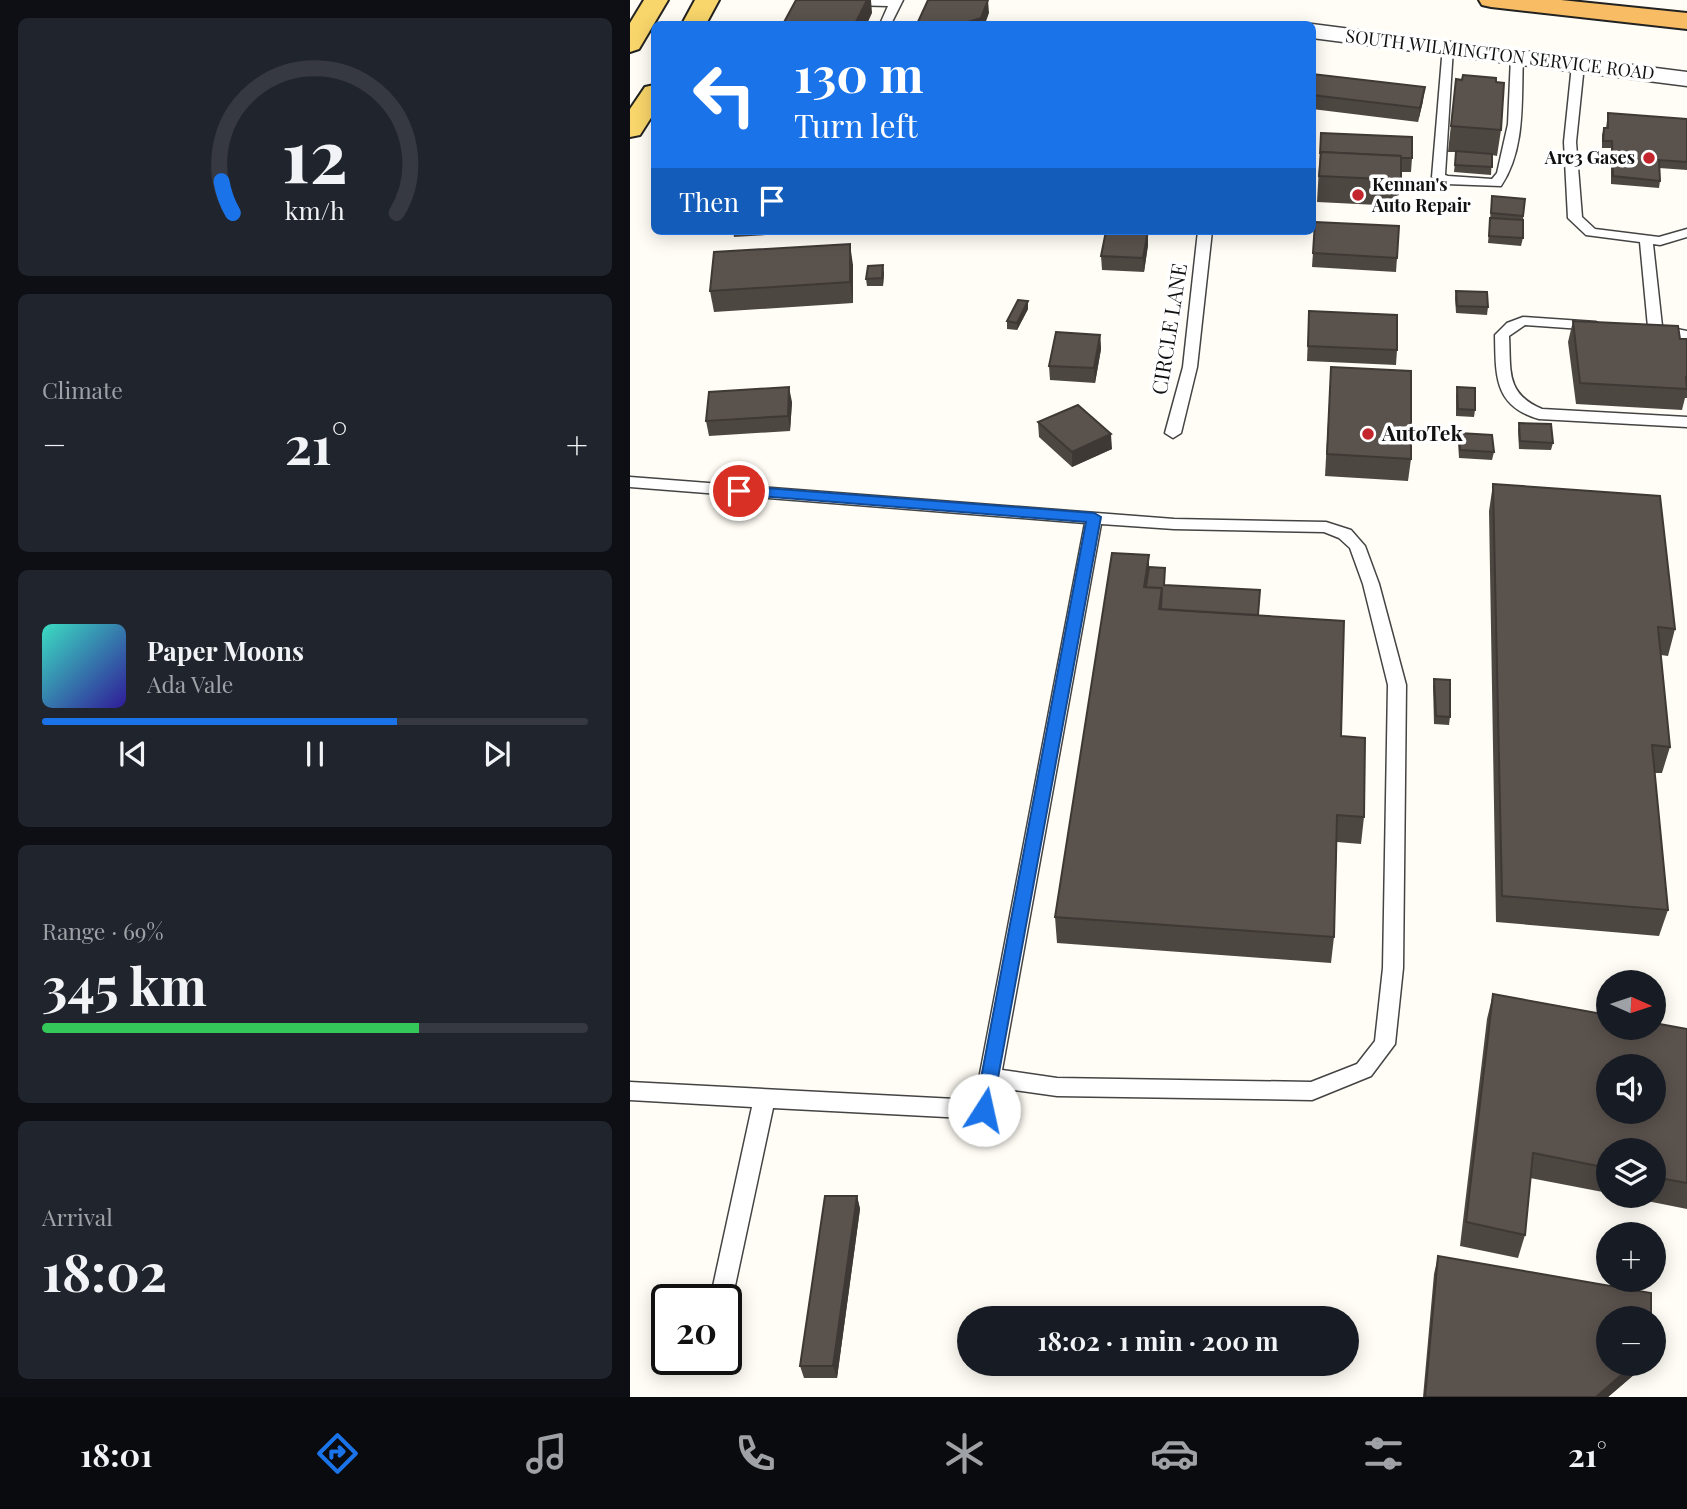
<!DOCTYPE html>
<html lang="en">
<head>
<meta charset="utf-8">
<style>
  body { margin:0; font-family:"Playfair Display",serif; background:#20242c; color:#f1f3f6; height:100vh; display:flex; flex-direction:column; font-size:26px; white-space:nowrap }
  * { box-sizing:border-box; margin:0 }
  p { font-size:23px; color:#9ea1a6 }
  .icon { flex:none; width:38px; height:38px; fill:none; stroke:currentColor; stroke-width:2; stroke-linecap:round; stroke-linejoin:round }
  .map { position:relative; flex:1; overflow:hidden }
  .sheet { display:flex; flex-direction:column; gap:18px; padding:18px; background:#0d0f14; width:630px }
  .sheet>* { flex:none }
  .top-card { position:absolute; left:21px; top:21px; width:665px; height:214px; border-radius:10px; box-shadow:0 4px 18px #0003; background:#1a73e8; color:#fff; overflow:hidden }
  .needle { width:46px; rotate:93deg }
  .controls { position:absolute; left:966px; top:970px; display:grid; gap:14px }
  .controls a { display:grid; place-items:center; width:70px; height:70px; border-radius:50%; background:#171b24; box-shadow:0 4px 18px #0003; font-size:35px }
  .speed { position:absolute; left:21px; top:1284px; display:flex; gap:14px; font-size:35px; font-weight:700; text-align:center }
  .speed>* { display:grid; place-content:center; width:91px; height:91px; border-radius:50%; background:#171b24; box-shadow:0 4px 18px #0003; line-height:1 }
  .speed .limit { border:4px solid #111; border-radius:10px; background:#fff; color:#111 }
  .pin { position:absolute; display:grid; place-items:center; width:60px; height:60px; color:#fff; margin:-30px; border:4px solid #fff; border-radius:50%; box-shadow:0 2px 7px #0007 }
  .me { position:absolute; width:77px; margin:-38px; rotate:10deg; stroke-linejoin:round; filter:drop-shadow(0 0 5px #0008) }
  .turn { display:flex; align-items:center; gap:24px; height:147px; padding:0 28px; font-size:32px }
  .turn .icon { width:91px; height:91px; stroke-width:2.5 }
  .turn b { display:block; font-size:49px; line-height:60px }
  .then { display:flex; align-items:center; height:66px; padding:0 28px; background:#0003; gap:14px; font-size:26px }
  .big { font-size:52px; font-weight:700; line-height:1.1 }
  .sheet .card { flex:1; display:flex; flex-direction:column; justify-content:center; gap:10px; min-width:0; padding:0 24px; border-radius:10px; background:#20242c }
  .sheet .dial { align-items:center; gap:0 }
  .dial svg { height:182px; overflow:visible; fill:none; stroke:#363941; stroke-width:7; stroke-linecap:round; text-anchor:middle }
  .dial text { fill:#f1f3f6; stroke:none }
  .song { display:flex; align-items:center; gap:21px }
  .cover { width:84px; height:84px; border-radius:10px; background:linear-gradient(135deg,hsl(170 70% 55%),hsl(250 70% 35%)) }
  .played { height:7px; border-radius:4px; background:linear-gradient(90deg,#1a73e8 65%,#363941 65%) }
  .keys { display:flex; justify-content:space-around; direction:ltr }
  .heat { display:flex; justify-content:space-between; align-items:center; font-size:38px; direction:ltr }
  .charge { height:10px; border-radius:5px; background:linear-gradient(90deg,#34c759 69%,#363941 0) }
  .trip { position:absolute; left:327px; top:1306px; width:402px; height:70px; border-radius:35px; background:#171b24; box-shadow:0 4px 18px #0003; font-weight:700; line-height:70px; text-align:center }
  .dock { display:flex; height:112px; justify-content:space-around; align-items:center; background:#090b0e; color:#9ea1a6 }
  .dock .icon { width:49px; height:49px }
  .dock .active { color:#1a73e8 }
  .dock b { font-size:32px; color:#f1f3f6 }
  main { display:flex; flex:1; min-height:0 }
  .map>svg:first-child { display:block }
</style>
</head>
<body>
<main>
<section class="sheet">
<div class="card dial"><svg viewBox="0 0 100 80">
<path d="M14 69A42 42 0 1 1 86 69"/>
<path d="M14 69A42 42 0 0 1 9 55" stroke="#1a73e8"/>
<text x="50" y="56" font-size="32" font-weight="700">12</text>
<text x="50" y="72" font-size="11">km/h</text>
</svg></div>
<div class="card"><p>Climate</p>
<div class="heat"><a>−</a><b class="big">21°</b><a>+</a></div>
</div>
<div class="card">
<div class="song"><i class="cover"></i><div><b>Paper Moons</b><p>Ada Vale</p></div></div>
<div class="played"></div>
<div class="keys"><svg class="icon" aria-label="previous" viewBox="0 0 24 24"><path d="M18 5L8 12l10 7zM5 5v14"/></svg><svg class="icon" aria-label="pause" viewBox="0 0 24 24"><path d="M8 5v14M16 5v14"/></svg><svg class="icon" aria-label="next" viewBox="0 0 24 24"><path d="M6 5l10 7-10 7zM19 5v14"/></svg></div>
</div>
<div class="card"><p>Range · 69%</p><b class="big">345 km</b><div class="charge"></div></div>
<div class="card"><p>Arrival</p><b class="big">18:02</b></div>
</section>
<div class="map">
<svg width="1057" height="1397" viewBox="0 0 1057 1397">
  <rect width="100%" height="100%" fill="#fffdf5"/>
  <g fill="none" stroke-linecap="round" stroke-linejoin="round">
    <g stroke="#444" stroke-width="3">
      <g id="service">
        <path d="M 216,0 L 273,0 L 261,24 L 250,24 L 258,6 L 220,5 L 216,4 Z"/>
        <path d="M 813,46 L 823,48 L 815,175 L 818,176 L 862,179 L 867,173 L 878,124 L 881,57 L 887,53 L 893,57 C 891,100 896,149 871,186 L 816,184 L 802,177 Z"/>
        <path d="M 948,61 L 954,65 L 946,142 L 952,217 L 965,229 L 1029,237 L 1057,229 L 1057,237 L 1030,245 L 1023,244 L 1032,326 L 1057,331 L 1057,339 L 1024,334 L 1018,327 L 1010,242 L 956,235 L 938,218 L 934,142 L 942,65 Z"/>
        <path d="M 568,231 L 582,231 L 567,367 L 551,433 L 543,438 L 535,433 L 553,367 Z"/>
        <path d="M 893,317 L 966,322 L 973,326 L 966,330 L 895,325 L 879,336 C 881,371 875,393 912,409 L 1057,417 L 1057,427 L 909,419 C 863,406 866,374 865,335 L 877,323 Z"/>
        <path d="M 0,477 L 544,519 L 696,522 L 721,530 L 735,546 L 749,584 L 776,685 L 773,968 L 765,1044 L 741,1076 L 682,1100 L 427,1096 L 369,1088 L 361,1117 L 354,1119 L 143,1108 L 102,1300 L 96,1309 L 96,1300 L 80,1300 L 122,1107 L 0,1100 L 0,1082 L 345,1100 L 455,523 L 0,487 ZM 471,524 L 544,529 L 694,532 L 709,538 L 720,548 L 733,584 L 758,685 L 753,968 L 745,1041 L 727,1064 L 681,1082 L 427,1078 L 372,1070 Z"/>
      </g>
    </g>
    <g stroke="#444" stroke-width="3">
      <path id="minor" d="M 680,24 L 682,24 L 1057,72 L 1057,86 L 682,38 L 682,24 Z"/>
    </g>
    <g stroke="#222" stroke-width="4">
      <g id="primary">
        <path d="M 14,0 L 38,0 L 9,49 L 0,52 L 0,23 Z"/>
        <path d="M 65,0 L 89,0 L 76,24 L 52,24 Z"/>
        <path d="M 24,85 L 24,113 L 10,135 L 0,137 L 0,109 L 15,87 Z"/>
      </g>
    </g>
    <g stroke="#222" stroke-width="4">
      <path id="trunk" d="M 849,0 L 931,0 L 1057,13 L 1057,29 L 861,7 L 852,5 Z"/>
    </g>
    <use href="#service" fill="#fff" fill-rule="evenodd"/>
    <use href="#minor" fill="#fff" fill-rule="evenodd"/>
    <use href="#primary" fill="#f9d66b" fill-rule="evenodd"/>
    <use href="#trunk" fill="#f7bc64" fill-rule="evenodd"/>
  </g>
  <g fill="#4d4742">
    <path d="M 682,74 L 793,101 L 788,122 L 682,109 Z"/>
    <path d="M 826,79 L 866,82 L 871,130 L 867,156 L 862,155 L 861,175 L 824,172 L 826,152 L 818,152 Z"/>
    <path d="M 978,113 L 1057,119 L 1057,170 L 1029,168 L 1030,181 L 1029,188 L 981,184 L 981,148 L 972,148 L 972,135 L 974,128 L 976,128 Z"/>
    <path d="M 691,133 L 782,158 L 781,172 L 771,172 L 768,206 L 687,202 Z"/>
    <path d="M 862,196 L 895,199 L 893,220 L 893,238 L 891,246 L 858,243 Z"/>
    <path d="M 685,222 L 767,258 L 766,272 L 682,267 Z"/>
    <path d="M 103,231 L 204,231 L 104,237 Z"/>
    <path d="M 518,245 L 514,272 L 472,270 L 471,256 Z"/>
    <path d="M 223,265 L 223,303 L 84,312 L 80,291 Z"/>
    <path d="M 254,273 L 253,286 L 237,286 L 236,279 Z"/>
    <path d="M 826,291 L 858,307 L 857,315 L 826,313 L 825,298 Z"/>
    <path d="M 398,309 L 387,330 L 377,329 L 377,321 Z"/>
    <path d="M 679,311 L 767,350 L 766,365 L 677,361 Z"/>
    <path d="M 943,321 L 1057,339 L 1057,398 L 1055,398 L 1052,410 L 946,404 L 938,342 Z"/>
    <path d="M 470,335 L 471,349 L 465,383 L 420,380 L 419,366 Z"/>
    <path d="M 701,367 L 781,459 L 778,481 L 695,476 Z"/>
    <path d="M 827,387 L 845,410 L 844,417 L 826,416 L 826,395 Z"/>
    <path d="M 162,402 L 160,431 L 79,436 L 76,421 Z"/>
    <path d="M 408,422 L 482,449 L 442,467 L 409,437 Z"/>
    <path d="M 889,423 L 923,443 L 921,450 L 889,449 L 888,430 Z"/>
    <path d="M 829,433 L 864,452 L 862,460 L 829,458 L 828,441 Z"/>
    <path d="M 863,484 L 1045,629 L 1038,656 L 1031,655 L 1040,747 L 1032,773 L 1025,773 L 1038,910 L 1029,936 L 866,922 L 859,511 Z"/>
    <path d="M 519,555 L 519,567 L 535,585 L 628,615 L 711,736 L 734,817 L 731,844 L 707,842 L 704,937 L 701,963 L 427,943 L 425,917 Z"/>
    <path d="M 804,679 L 820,717 L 819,725 L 804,724 L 803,686 Z"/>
    <path d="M 863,994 L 1057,1029 L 1057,1209 L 987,1195 L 1024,1195 L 1024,1150 L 978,1150 L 978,1193 L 900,1178 L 895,1235 L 888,1258 L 830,1246 L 857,1019 Z"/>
    <path d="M 227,1196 L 230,1209 L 207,1378 L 174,1378 L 170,1366 Z"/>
    <path d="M 808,1256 L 978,1363 L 1014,1363 L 1013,1367 L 978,1397 L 793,1397 L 804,1274 Z"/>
  </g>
  <g fill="#3f3936">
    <path d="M 237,0 L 241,0 L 242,13 L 237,24 L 225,24 Z"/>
    <path d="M 358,0 L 359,13 L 355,24 L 331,24 Z"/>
    <path d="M 795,87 L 793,101 L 788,122 L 790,108 Z"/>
    <path d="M 518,231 L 518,245 L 514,272 L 513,258 Z"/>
    <path d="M 220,244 L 223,265 L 223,303 L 220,282 Z"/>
    <path d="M 253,265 L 254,273 L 253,286 L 252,278 Z"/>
    <path d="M 398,301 L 398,309 L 387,330 L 387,323 Z"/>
    <path d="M 470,335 L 471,349 L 465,383 L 464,368 Z"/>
    <path d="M 159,387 L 162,402 L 160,431 L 158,416 Z"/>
    <path d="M 481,434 L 482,449 L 442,467 L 442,452 Z"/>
    <path d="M 519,555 L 519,582 L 514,599 L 514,587 Z"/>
    <path d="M 227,1196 L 230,1209 L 207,1378 L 203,1366 Z"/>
    <path d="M 1005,1363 L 1014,1363 L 1013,1367 L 978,1397 L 966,1397 Z"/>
  </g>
  <g fill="#5a524d" stroke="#3f3936" stroke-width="2" fill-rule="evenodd">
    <path d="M 166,0 L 237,0 L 225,24 L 153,24 Z"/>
    <path d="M 298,0 L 358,0 L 351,18 L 331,24 L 287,24 Z"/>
    <path d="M 682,74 L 795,87 L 790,108 L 682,95 Z"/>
    <path d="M 833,75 L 866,78 L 866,82 L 874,83 L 871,130 L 821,126 L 826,79 L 832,80 Z"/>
    <path d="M 978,113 L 1057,119 L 1057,162 L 1029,160 L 1030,181 L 983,176 L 982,141 L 973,141 L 974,128 L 978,128 Z"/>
    <path d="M 691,133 L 782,137 L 782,158 L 771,158 L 771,156 L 691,152 L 690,154 Z"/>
    <path d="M 826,151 L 862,154 L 862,167 L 825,165 Z"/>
    <path d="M 691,152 L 771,156 L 771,180 L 689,176 Z"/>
    <path d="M 862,196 L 895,199 L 893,216 L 861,213 Z"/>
    <path d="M 860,218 L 893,220 L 893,238 L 859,236 Z"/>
    <path d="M 685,222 L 769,226 L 767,258 L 683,253 Z"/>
    <path d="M 476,231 L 518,231 L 513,258 L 471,256 Z"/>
    <path d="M 220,244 L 220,282 L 80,291 L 84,252 Z"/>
    <path d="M 253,265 L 252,278 L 236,279 L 238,266 Z"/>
    <path d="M 826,291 L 857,292 L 858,307 L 827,306 Z"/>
    <path d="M 388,300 L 398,301 L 387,323 L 377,321 Z"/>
    <path d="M 679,311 L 767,315 L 767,350 L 678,346 Z"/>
    <path d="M 943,321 L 1048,326 L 1050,339 L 1057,339 L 1057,377 L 1056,377 L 1057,389 L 950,383 Z"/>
    <path d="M 426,332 L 470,335 L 464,368 L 419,366 Z"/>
    <path d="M 701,367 L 781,371 L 781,459 L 697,454 Z"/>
    <path d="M 159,387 L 158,416 L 76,421 L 79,392 Z"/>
    <path d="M 827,387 L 845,388 L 845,410 L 828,409 Z"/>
    <path d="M 448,405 L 481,434 L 442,452 L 408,422 Z"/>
    <path d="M 889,423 L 921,424 L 923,443 L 890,441 Z"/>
    <path d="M 829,433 L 862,435 L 864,452 L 830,450 Z"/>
    <path d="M 863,484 L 1030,496 L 1045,629 L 1028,627 L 1040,747 L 1022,745 L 1038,910 L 872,896 Z"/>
    <path d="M 482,553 L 519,555 L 514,587 L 532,588 L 529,609 L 714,621 L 711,736 L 735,738 L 734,817 L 707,815 L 704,937 L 425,917 Z"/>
    <path d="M 519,567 L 535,568 L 534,585 L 630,590 L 628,615 L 531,609 L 532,588 L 516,587 Z"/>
    <path d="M 804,679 L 820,680 L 820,717 L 806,716 Z"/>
    <path d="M 863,994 L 978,1015 L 978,1027 L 1024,1027 L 1024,1023 L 1057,1029 L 1057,1183 L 1024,1177 L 1024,1150 L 978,1150 L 978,1168 L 903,1153 L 895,1235 L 836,1222 ZM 978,1066 L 1024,1066 L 1024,1111 L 978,1111 Z"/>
    <path d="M 195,1196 L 227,1196 L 203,1366 L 170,1366 Z"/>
    <path d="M 808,1256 L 1021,1293 L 1021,1318 L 978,1318 L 978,1363 L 1005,1363 L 966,1397 L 795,1397 Z"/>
  </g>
  <path fill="#1a73e8" stroke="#114b97" stroke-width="2" d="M 109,486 L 464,513 L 471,517 L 361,1116 L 354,1119 L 348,1116 L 345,1110 L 456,522 L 104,494 L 102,491 Z"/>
  <g fill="#c4262e" stroke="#fff" stroke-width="2.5">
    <circle cx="1019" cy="158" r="7"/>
    <circle cx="728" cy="195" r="7"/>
    <circle cx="738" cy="434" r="7"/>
  </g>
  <g text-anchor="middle" stroke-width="7" stroke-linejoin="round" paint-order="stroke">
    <g font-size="18" fill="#111" stroke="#fff">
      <text transform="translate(870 55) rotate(7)" y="6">SOUTH WILMINGTON SERVICE ROAD</text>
    </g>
    <g font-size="18" font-weight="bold" fill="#111" stroke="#fff" text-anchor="end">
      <text x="1005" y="164">Arc3 Gases</text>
      <text x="742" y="191" text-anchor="start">Kennan's<tspan x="742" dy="21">Auto Repair</tspan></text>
    </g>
    <g font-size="21" fill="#111" stroke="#fff">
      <text transform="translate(540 329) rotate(-81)" y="7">CIRCLE LANE</text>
    </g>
    <g font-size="21" font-weight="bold" fill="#111" stroke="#fff" text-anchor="start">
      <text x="752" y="441">AutoTek</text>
    </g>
  </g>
</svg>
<div class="controls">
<a><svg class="needle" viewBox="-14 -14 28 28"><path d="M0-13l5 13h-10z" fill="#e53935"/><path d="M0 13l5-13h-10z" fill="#9ea1a6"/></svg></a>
<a><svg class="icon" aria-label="sound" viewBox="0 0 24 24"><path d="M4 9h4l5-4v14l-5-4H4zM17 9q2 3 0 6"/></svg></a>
<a><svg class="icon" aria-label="layers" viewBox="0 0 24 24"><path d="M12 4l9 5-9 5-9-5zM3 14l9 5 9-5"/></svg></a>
<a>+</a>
<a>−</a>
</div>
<div class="speed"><div class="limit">20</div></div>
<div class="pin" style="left:109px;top:491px;background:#d93025"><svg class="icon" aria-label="arrive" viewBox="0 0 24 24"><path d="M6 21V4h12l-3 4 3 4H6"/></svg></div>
<svg class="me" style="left:354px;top:1110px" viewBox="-20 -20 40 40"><circle r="19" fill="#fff"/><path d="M0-13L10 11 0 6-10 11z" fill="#1a73e8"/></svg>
<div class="trip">18:02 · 1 min · 200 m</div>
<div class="top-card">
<div class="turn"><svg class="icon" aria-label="left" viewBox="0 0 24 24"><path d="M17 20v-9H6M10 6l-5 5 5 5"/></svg><div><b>130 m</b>Turn left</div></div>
<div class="then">Then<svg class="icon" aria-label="arrive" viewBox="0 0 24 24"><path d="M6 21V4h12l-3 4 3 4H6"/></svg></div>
</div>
</div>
</main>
<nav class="dock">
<b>18:01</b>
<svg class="icon active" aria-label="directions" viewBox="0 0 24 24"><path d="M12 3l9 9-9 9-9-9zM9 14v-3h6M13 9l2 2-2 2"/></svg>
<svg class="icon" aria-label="music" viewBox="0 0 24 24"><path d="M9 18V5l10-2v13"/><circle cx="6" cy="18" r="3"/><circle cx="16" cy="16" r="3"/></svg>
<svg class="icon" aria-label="phone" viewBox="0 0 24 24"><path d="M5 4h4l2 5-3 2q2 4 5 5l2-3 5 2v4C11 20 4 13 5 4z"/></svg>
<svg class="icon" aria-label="climate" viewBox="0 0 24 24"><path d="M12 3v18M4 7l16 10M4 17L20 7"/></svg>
<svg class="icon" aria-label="car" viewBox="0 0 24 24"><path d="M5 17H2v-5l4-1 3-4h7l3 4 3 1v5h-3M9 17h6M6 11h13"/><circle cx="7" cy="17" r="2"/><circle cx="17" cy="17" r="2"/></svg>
<svg class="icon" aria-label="filters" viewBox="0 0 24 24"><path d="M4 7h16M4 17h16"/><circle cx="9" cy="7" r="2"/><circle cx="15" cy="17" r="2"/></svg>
<b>21°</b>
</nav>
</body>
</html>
